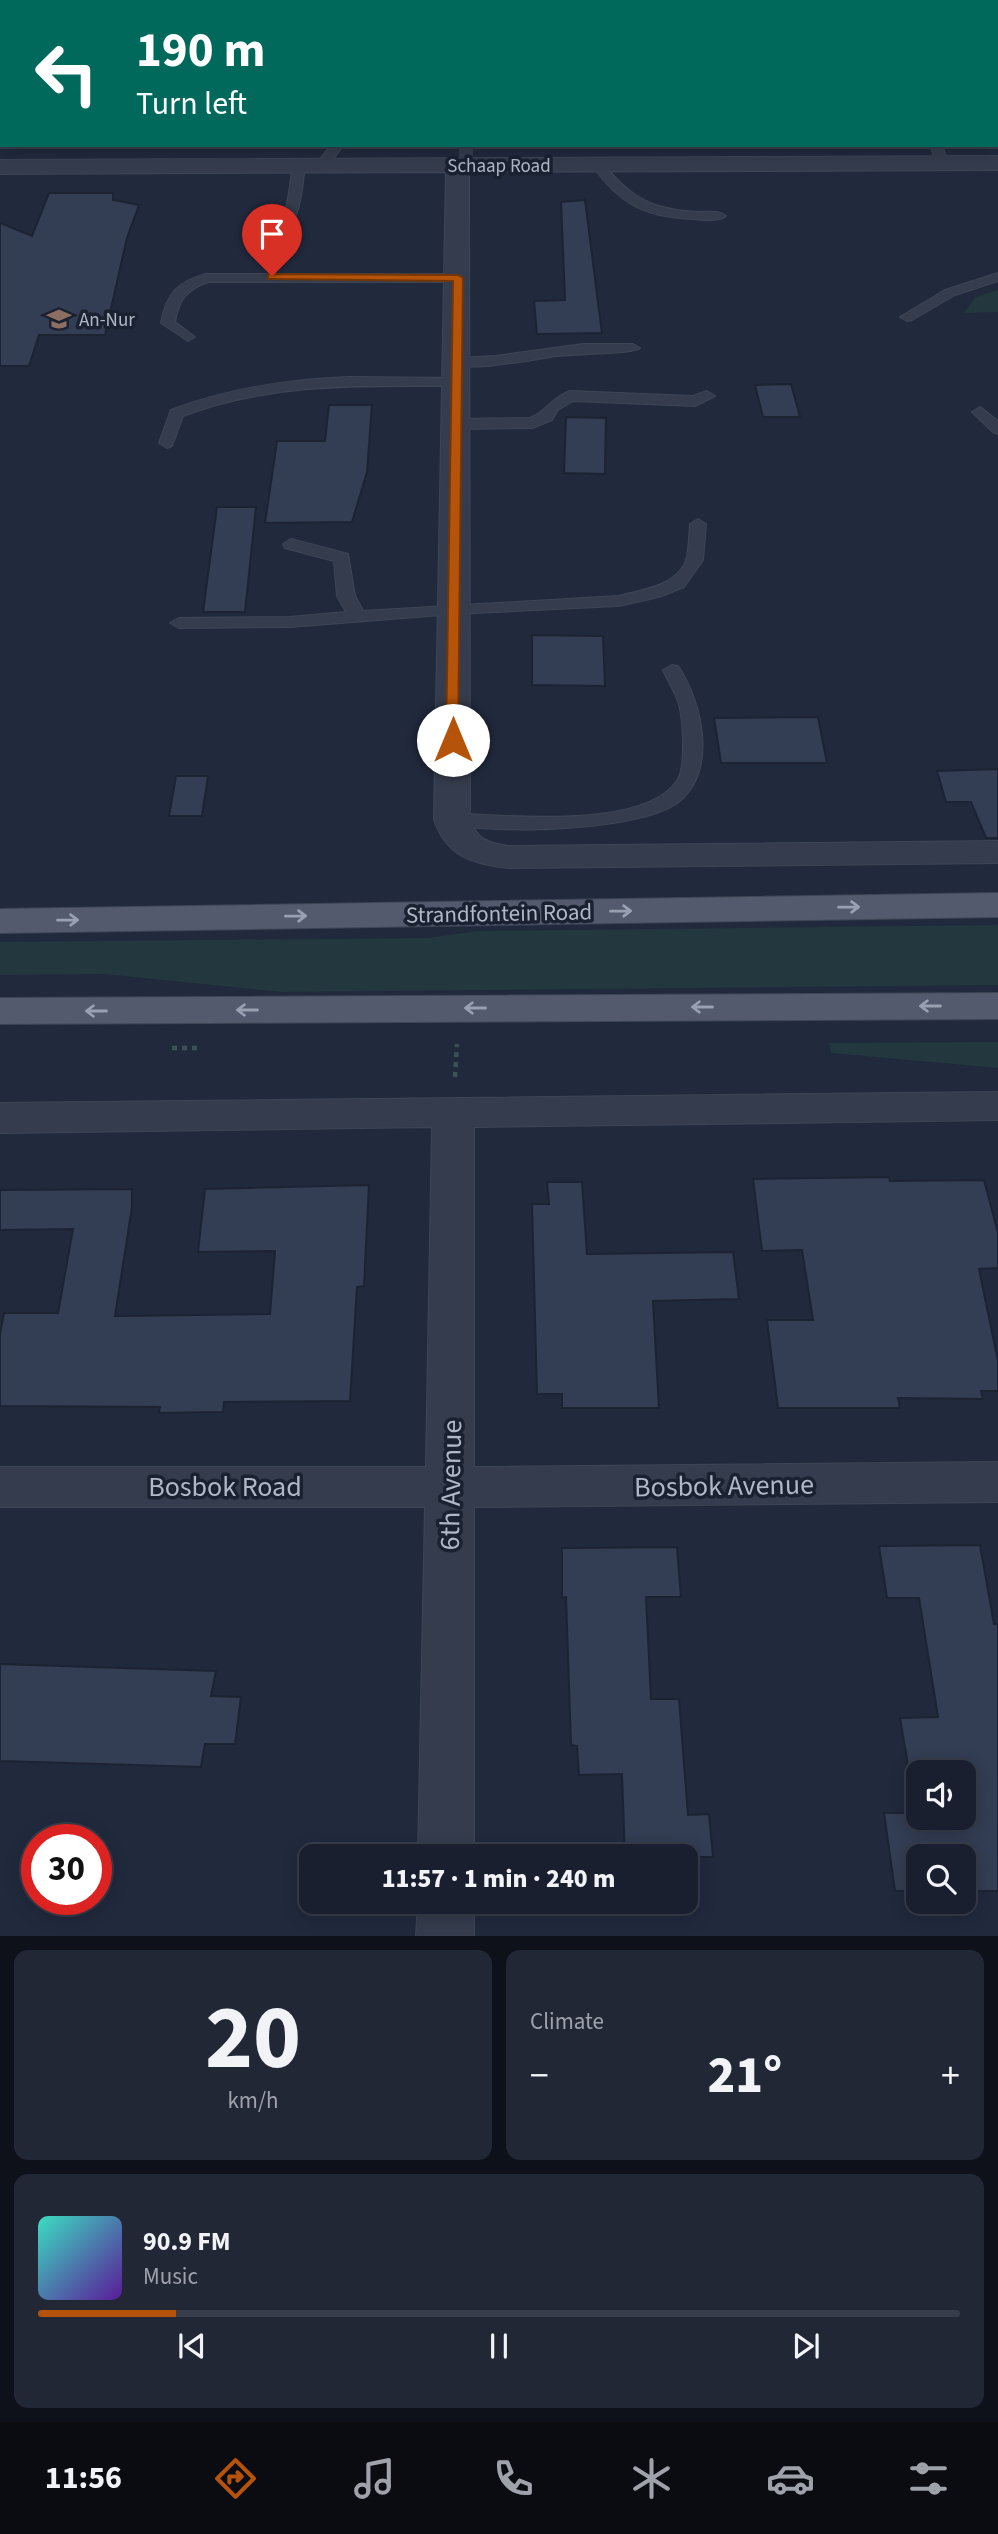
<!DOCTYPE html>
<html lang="en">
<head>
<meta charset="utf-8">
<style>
  body { margin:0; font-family:"Source Sans 3",sans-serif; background:#222736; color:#f1f3f6; height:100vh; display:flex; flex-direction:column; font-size:26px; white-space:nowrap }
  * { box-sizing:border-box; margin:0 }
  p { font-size:23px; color:#9fa2aa }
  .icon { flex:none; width:38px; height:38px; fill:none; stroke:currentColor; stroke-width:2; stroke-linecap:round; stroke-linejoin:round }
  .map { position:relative; height:1936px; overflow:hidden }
  .panel { display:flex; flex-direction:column; gap:14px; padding:14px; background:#0e1119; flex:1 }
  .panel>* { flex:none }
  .top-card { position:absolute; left:0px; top:0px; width:999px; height:147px; box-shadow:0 4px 18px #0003,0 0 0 2px #373d4a; background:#00695c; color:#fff; overflow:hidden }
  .buttons { position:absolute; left:906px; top:1760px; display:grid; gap:14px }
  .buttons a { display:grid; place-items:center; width:70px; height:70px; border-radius:14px; background:#191f2e; box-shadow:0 4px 18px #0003,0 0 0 2px #373d4a; font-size:35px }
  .speed { position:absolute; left:21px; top:1824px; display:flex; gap:14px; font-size:35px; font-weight:700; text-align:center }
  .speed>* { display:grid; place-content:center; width:91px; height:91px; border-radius:50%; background:#191f2e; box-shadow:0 4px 18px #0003,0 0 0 2px #373d4a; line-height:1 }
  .speed .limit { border:10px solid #d22; background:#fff; color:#111 }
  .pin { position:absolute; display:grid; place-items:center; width:60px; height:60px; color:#fff; margin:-72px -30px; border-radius:50% 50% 50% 0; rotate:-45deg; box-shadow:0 0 7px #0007 }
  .pin .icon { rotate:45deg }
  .me { position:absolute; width:77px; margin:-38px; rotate:0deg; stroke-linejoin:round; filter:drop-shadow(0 0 5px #0008) }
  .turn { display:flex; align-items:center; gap:24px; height:147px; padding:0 21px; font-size:32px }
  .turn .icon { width:91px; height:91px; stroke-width:2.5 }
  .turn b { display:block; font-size:49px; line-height:60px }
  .big { font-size:52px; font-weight:800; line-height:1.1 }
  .panel .tile { flex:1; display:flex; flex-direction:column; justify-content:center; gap:10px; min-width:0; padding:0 24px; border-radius:14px; background:#222736 }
  .panel .dial { align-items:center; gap:0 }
  .dial b { font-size:91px; line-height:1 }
  .song { display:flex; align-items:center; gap:21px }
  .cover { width:84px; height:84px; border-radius:10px; background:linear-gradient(135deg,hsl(170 70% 55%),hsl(270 70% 35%)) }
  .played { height:7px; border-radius:4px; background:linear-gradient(90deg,#b45309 15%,#373d4a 15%) }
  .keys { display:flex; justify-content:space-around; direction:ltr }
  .heat { display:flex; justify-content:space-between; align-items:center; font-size:38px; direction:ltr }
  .panel .tiles { flex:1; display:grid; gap:14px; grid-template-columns:1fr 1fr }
  .tile:last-child { grid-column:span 2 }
  .trip { position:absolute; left:299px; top:1844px; width:399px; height:70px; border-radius:14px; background:#191f2e; box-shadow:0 4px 18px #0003,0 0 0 2px #373d4a; font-weight:800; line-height:70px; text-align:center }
  .tab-bar { display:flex; height:112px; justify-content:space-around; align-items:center; background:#0a0c12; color:#9fa2aa }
  .tab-bar .icon { width:49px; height:49px }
  .tab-bar .selected { color:#b45309 }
  .tab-bar b { font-size:32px; color:#f1f3f6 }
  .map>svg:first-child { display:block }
</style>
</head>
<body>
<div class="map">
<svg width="998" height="1936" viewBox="0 0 998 1936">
  <rect width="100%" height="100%" fill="#21293d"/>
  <g fill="#23373e">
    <path d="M 998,290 L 998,312 L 964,313 L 976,297 Z"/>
    <path d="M 998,925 L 998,985 L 281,992 L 105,974 L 0,975 L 0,942 L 428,938 L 477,931 Z"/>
    <path d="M 998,1042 L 998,1068 L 831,1053 L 829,1043 Z"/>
  </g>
  <g fill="#333d53" stroke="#1c2333" stroke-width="2" fill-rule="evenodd">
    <path d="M 49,193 L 113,193 L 113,200 L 139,205 L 127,238 L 105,335 L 39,335 L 29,366 L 0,366 L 0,223 L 32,236 Z"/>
    <path d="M 585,200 L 602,333 L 537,334 L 534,301 L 565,300 L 561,202 Z"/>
    <path d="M 791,384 L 800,417 L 763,417 L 755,385 Z"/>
    <path d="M 329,405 L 372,405 L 367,472 L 352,522 L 265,523 L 277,441 L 325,441 Z"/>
    <path d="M 566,417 L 606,418 L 605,474 L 564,473 Z"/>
    <path d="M 217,507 L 256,507 L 245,612 L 203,612 Z"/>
    <path d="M 532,635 L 603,636 L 605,686 L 532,685 Z"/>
    <path d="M 818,717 L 827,763 L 721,763 L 714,718 Z"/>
    <path d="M 998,769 L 998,838 L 986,838 L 971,802 L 946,802 L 937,771 Z"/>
    <path d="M 176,776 L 208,776 L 202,816 L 169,816 Z"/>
    <path d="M 889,1177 L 890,1181 L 984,1180 L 998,1233 L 998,1268 L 979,1269 L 998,1361 L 998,1391 L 981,1391 L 983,1399 L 898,1398 L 900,1408 L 778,1408 L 767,1320 L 813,1320 L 802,1250 L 762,1251 L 753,1179 Z"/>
    <path d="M 547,1182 L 582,1182 L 587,1254 L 733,1252 L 739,1299 L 653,1301 L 659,1408 L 562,1408 L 562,1394 L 537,1394 L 532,1204 L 549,1204 Z"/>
    <path d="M 369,1185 L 364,1286 L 357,1287 L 350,1401 L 224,1402 L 223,1412 L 159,1413 L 160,1407 L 0,1406 L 0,1334 L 4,1313 L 58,1313 L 73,1229 L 0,1230 L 0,1190 L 132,1189 L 132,1207 L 115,1316 L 270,1314 L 275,1251 L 198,1252 L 205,1189 Z"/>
    <path d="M 980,1545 L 994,1624 L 998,1624 L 998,1891 L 964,1891 L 964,1857 L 919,1857 L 919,1891 L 895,1891 L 884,1813 L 916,1813 L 900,1718 L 938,1717 L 919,1598 L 887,1598 L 879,1546 ZM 919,1773 L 964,1773 L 964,1818 L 919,1818 Z"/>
    <path d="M 677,1547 L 681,1597 L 646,1597 L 651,1699 L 679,1699 L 688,1815 L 709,1814 L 713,1857 L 625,1857 L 622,1774 L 579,1775 L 577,1746 L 571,1745 L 566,1597 L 562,1598 L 562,1548 Z"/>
    <path d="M 0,1664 L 216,1671 L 211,1696 L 241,1697 L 235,1744 L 205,1744 L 201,1767 L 0,1761 Z"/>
  </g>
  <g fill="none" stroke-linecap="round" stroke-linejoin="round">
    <g stroke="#3e4555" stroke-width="2">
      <g id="lane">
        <rect x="445" y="0" width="10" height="2"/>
        <path d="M 957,0 L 975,0 L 976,2 L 958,2 Z"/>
        <path d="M 331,145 L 344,145 L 325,169 L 317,169 L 315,166 Z"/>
        <path d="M 460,145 L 472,145 L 471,168 L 467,169 L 461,165 Z"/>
        <path d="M 930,145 L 942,145 L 948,163 L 946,166 L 938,166 Z"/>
        <path d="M 598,161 L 602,162 C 631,199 653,210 700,212 C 709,212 719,210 726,216 C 718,222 704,220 694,219 C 646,217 620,205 592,165 Z"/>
        <path d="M 299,162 L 305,166 C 301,196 299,250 254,242 L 254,236 C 261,235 270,234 275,230 C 288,220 290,181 293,166 Z"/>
        <path d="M 998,273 L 998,281 L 955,295 L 912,320 L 907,321 L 900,317 L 945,290 Z"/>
        <path d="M 206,274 L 458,274 L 465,278 L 458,282 L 208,282 C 186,290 179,299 175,322 L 195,337 L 188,341 L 161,323 C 166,294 177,282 206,274 Z"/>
        <path d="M 583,344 L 633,344 L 640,348 C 634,354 571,354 556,356 C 536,359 462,374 450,362 L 457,358 L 495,356 Z"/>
        <path d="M 350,377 L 457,378 L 464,382 L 457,386 C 363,386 272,382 183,416 L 172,446 L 167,448 L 159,443 L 171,410 C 230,388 288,379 350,377 Z"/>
        <path d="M 570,391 L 693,396 L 707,391 L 715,396 L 695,406 L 573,401 L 558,410 L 552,420 L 532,428 L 457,429 L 449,424 L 457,419 L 530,418 C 546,412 552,397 570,391 Z"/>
        <path d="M 980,407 L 998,421 L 998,434 L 993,432 L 972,412 Z"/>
        <path d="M 698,519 L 706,524 L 703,560 L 684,587 L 659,597 L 618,606 L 454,614 L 290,627 L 179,628 L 170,623 L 179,618 L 290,617 L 346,612 L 337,596 L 334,561 L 285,548 L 283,544 L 291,539 L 348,554 L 355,596 L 363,611 L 618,596 C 642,590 680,586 687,557 C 689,547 689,535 690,524 Z"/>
        <path d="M 672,665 L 678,666 C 702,702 717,767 681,800 C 646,832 490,835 445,823 L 442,819 L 452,813 C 505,816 648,830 678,779 C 686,764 683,720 679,704 C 675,692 668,681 663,670 Z"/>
      </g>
    </g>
    <g stroke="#3e4555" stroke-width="2">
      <g id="street">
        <path d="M 998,156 L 998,170 L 469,172 L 470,819 C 476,839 488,843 508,846 L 998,841 L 998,863 L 508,868 C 473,864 445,856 434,819 L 446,172 L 0,174 L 0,160 Z"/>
        <path d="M 998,1092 L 998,1120 L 474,1127 L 474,1467 L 998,1462 L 998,1502 L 474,1507 L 474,1857 L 418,1857 L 425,1507 L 0,1507 L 0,1467 L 426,1467 L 432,1127 L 0,1133 L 0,1103 Z"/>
        <path d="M 418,1902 L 474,1902 L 474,1936 L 416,1936 Z"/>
      </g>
    </g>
    <g stroke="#3e4555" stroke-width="2">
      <g id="primary">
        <path d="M 998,893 L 998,917 L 0,933 L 0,909 Z"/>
        <path d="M 998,993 L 998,1019 L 0,1024 L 0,998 Z"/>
      </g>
    </g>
    <path stroke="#3c5156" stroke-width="2.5" stroke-dasharray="3.5 3.5" stroke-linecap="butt" d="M 703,2 L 707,0"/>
    <g stroke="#3c5156" stroke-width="4.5" stroke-dasharray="5 5" stroke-linecap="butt">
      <path d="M 172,1048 L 202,1048"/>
      <path d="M 455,1077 L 457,1044"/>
    </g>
    <use href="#lane" fill="#353c4d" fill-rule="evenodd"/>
    <use href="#street" fill="#353c4d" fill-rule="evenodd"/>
    <use href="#primary" fill="#535a6d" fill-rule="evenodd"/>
  </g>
  <defs><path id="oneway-shaft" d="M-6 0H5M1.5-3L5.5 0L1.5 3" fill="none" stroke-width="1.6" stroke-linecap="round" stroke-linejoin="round" transform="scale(1.75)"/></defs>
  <g stroke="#99a0b1">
    <use href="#oneway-shaft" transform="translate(849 907) rotate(-1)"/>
    <use href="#oneway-shaft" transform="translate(621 911) rotate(-1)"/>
    <use href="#oneway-shaft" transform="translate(296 916) rotate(-1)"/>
    <use href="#oneway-shaft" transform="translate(68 920) rotate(-1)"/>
    <use href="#oneway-shaft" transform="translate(930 1006) rotate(180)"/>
    <use href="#oneway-shaft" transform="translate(702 1007) rotate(180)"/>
    <use href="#oneway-shaft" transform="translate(475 1008) rotate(180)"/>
    <use href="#oneway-shaft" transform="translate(247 1010) rotate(180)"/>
    <use href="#oneway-shaft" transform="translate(96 1011) rotate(180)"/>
  </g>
  <path fill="#b45309" stroke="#753606" stroke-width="2" d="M 268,274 L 458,275 L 463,278 L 458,743 L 448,743 L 446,740 L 453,281 L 272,279 L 268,279 Z"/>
  <defs>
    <g id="school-bare" transform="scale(1.89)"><path d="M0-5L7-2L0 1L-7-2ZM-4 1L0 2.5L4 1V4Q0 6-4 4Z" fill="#8d6e63" stroke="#1a2131" stroke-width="2.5" paint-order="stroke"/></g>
  </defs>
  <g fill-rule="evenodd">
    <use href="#school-bare" x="59" y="319"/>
  </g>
  <g text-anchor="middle" stroke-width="7" stroke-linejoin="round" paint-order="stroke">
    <g font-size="19" fill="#b0b7c8" stroke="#1a2131">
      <text x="499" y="172">Schaap Road</text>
    </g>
    <g font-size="19" fill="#b0b7c8" stroke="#1a2131" text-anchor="start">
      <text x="79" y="326">An-Nur</text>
    </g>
    <g font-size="23" fill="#b0b7c8" stroke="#1a2131">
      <text transform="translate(499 913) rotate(-1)" y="8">Strandfontein Road</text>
    </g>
    <g font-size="28" fill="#b0b7c8" stroke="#1a2131">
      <text transform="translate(450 1485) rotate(-89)" y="10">6th Avenue</text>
      <text transform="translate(724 1485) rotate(-1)" y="10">Bosbok Avenue</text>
      <text x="225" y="1496">Bosbok Road</text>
    </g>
  </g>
</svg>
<div class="buttons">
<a><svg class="icon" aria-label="sound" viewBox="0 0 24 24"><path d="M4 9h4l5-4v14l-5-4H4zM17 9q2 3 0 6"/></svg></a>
<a><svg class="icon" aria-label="search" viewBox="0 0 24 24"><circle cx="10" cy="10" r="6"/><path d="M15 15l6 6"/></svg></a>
</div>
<div class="speed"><div class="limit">30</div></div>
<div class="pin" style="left:272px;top:276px;background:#d93025"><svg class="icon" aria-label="arrive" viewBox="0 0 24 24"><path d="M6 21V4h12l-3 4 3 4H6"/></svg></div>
<svg class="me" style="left:453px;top:740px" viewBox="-20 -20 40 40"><circle r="19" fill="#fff"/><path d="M0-13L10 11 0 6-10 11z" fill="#b45309"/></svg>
<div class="trip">11:57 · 1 min · 240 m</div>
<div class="top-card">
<div class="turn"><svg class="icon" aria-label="left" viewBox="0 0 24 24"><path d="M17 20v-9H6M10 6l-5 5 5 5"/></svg><div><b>190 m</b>Turn left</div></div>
</div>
</div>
<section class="panel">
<div class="tiles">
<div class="tile dial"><b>20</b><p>km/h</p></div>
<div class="tile"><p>Climate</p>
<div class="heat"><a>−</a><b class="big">21°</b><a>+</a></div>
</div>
<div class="tile">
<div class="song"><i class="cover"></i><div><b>90.9 FM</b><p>Music</p></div></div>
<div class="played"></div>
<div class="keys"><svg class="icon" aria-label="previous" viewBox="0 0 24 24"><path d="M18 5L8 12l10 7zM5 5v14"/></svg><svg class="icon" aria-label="pause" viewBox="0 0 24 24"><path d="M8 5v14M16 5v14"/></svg><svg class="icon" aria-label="next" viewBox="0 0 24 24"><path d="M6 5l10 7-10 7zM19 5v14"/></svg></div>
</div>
</div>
</section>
<nav class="tab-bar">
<b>11:56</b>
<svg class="icon selected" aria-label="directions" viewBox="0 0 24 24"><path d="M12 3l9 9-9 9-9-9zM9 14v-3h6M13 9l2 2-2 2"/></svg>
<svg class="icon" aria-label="music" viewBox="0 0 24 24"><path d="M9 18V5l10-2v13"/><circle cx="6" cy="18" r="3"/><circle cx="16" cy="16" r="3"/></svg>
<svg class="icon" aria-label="phone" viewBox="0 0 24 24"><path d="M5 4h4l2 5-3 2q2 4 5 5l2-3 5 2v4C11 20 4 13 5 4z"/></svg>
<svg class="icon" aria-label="climate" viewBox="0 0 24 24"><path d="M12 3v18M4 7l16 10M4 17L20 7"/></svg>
<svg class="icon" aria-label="car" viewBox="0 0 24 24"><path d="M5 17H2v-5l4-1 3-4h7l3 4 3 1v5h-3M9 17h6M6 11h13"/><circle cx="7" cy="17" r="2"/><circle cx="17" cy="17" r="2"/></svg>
<svg class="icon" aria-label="filters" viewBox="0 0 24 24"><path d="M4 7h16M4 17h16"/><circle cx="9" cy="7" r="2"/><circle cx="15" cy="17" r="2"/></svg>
</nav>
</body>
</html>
